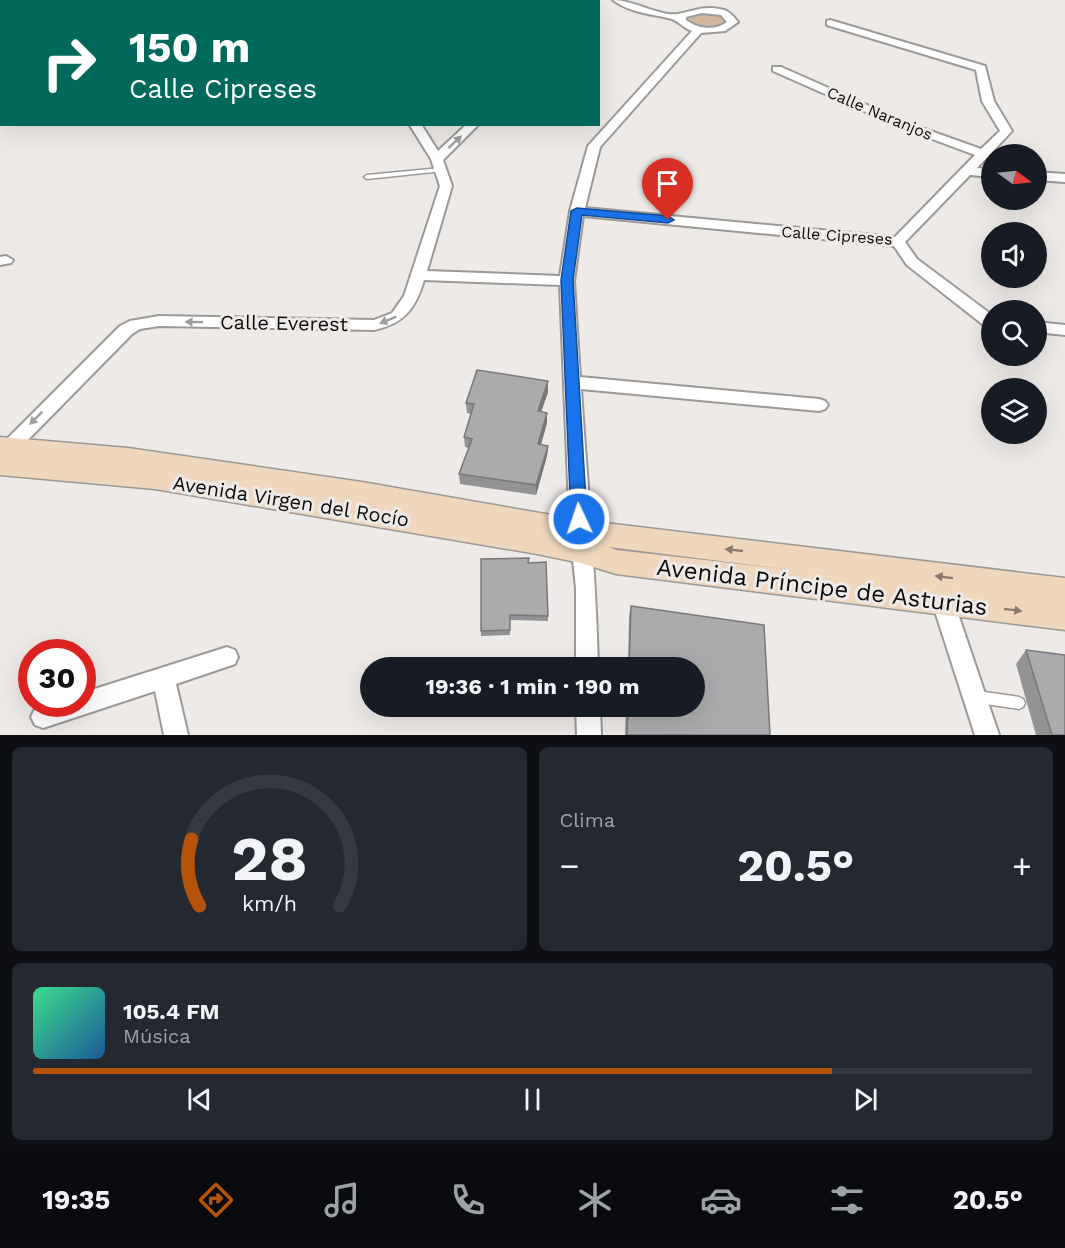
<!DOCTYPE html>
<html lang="es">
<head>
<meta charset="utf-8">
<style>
  body { margin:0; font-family:"Work Sans",sans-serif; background:#242831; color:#f1f3f6; height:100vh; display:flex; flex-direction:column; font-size:22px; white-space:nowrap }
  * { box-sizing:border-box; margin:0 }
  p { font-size:20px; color:#9ea1a6 }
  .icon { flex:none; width:33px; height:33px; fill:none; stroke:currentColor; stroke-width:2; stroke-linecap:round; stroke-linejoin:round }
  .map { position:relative; height:735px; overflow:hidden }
  .drawer { display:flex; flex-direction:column; gap:12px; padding:12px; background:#0d0f14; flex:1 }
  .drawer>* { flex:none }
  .hud { position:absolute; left:0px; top:0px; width:600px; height:126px; box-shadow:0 6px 24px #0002; background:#00695c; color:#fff; overflow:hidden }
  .needle { width:39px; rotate:105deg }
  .controls { position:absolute; left:981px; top:144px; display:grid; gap:12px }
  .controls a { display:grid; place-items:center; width:66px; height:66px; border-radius:50%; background:#171b24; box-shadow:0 6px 24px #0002; font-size:30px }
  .speed { position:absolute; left:18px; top:639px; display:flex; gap:12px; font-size:30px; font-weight:700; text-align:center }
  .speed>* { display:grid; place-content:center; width:78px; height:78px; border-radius:50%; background:#171b24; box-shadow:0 6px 24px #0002; line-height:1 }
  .speed .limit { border:9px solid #d22; background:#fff; color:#111 }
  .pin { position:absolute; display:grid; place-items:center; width:51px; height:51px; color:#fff; margin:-62px -26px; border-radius:50% 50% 50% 0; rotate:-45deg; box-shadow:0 0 6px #0007 }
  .pin .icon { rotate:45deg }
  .me { position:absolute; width:66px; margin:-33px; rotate:357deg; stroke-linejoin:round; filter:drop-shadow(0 0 4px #0008) }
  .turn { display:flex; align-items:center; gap:21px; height:126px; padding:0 30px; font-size:27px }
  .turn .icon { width:78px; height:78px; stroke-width:2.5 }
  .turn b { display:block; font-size:42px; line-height:51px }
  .big { font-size:45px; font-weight:700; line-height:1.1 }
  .drawer .tile { flex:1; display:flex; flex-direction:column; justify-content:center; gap:9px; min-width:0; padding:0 21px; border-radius:9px; background:#242831 }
  .drawer .dial { align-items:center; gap:0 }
  .dial svg { height:156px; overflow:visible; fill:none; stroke:#363941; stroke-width:7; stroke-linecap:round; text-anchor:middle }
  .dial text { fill:#f1f3f6; stroke:none }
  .song { display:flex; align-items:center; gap:18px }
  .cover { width:72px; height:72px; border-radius:9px; background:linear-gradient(135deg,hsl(150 70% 55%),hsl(210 70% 35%)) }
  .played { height:6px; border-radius:3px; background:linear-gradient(90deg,#b45309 80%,#363941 80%) }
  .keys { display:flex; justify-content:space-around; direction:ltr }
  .heat { display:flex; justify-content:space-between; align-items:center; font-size:33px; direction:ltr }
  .drawer .tiles { flex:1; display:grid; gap:12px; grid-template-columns:1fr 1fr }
  .tile:last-child { grid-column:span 2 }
  .trip { position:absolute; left:360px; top:657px; width:345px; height:60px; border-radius:30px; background:#171b24; box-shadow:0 6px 24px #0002; font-weight:700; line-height:60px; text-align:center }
  .dock { display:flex; height:96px; justify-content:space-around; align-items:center; background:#090b0e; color:#9ea1a6 }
  .dock .icon { width:42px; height:42px }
  .dock .active { color:#b45309 }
  .dock b { font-size:27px; color:#f1f3f6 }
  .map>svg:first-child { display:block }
</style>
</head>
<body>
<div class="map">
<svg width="1065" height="735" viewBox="0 0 1065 735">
  <rect width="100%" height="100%" fill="#edeae8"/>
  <path fill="#d0b59f" d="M 701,13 L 718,15 L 726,21 C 717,31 697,29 688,20 L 691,15 Z"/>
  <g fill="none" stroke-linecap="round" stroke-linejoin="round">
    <g stroke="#9c9a97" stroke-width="3">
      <g id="lane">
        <path d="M 441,168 L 443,169 L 443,171 L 367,179 L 364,177 L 367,175 Z"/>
        <path d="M 978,691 L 1019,697 L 1023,699 L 1025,703 L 1023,707 L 1019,709 L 978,703 L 974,701 L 972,697 L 974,693 Z"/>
      </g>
    </g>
    <g stroke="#9c9a97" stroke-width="4">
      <g id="street">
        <path d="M 11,0 L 21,0 L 21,2 L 12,2 Z"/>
        <path d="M 48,0 L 64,0 L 47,2 Z"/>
        <path d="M 208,0 L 223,0 L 207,2 Z"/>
        <path d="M 395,0 L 405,0 L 394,2 Z"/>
        <path d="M 613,0 C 633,0 661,17 678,14 C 695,11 704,5 724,10 C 730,12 734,17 738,22 L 725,31 L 701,33 L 600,147 L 585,208 L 895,237 L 975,155 L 900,127 L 773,71 L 773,67 L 781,67 L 908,123 L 981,149 L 1000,131 L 982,101 L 976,70 L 827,25 L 827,21 L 830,20 L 985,66 L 994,101 L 1012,131 L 977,168 L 992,169 L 992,177 L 970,175 L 905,242 L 917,259 L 992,315 L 992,328 L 986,327 L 907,265 L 894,246 L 583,216 L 574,281 L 580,377 L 819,399 L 825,401 L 828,405 L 825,409 L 819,411 L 581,389 C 587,482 596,574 598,668 L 576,668 L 576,588 L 570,532 L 560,285 L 424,280 C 416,308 404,324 374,330 L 159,326 L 140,329 L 132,334 L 15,453 L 9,455 L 3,453 L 0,448 L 3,443 L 120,326 L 130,321 L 159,316 L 374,320 L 392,313 L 404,296 L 440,186 L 431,159 L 409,124 L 421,124 L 438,151 L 467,124 L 479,124 L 443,160 L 452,186 L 427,271 L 560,276 L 570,211 L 588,146 L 692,31 C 684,28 678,21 672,19 C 653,14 630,13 613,0 ZM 702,13 L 721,15 L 727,22 C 715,31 698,29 686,20 L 686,17 Z"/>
        <path d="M 2,8 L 2,14 L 0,15 L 0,9 Z"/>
        <rect x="0" y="44" width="2" height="6"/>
        <path d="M 1036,172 L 1065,174 L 1065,182 L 1036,180 Z"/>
        <path d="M 6,256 L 13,260 L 11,263 L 0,265 L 0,257 Z"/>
        <path d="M 1036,322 L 1065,325 L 1065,335 L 1036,332 Z"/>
        <path d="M 943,593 L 950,595 L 954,602 L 999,735 L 975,735 L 932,602 L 936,595 Z"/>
        <path d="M 227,647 L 235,650 L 238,657 L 235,664 L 176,684 L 188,735 L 164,735 L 155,691 L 43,728 L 35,725 L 31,717 L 35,709 L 50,704 L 82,704 L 82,693 Z"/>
        <path d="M 576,706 L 600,706 L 601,735 L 577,735 Z"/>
      </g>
    </g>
    <g stroke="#9c9a97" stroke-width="3">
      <path id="secondary" d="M 0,437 L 128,448 L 362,482 L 580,520 L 1065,578 L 1065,630 L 616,574 L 581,563 L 537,554 L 155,489 L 0,475 ZM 609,547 L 785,569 L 616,550 Z"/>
    </g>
    <use href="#lane" fill="#fff" fill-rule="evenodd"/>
    <use href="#street" fill="#fff" fill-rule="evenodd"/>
    <use href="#secondary" fill="#efd7be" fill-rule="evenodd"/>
  </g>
  <g fill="#939396">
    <path d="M 548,381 L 548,392 L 541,412 L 547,413 L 547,423 L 541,445 L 548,446 L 547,456 L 536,495 L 460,484 L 459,474 L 469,448 L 465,447 L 464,437 L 471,414 L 467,413 L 466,403 Z"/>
    <path d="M 529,563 L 548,616 L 548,621 L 510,620 L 510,635 L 481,636 L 481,631 Z"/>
    <path d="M 631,606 L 770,735 L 625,735 L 626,706 L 694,706 L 694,668 L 628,668 L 629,616 Z"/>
    <path d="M 1026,650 L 1065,735 L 1036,735 L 1016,664 Z"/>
  </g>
  <g fill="#78787a">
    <path d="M 548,381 L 548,392 L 538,421 L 538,411 Z"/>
    <path d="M 547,413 L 547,423 L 538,454 L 538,444 Z"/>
    <path d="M 548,446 L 547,456 L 536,495 L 536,485 Z"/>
  </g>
  <g fill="#ababae" stroke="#78787a" stroke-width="1.5">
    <path d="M 477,370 L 548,381 L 538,411 L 547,413 L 538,444 L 548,446 L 536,485 L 459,474 L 472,439 L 464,437 L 474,404 L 466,403 Z"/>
    <path d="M 529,558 L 528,563 L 546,562 L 548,616 L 510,615 L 510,630 L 481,631 L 481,559 Z"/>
    <path d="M 631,606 L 764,625 L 770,735 L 627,735 L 628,706 L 694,706 L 694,668 L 629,668 Z"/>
    <path d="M 1026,650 L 1065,655 L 1065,735 L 1052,735 Z"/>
  </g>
  <defs><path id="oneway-solid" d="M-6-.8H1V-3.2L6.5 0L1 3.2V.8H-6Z" transform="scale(1.5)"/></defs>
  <g fill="#9e9e9e">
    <use href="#oneway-solid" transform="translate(455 142) rotate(-43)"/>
    <use href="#oneway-solid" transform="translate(388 320) rotate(158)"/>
    <use href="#oneway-solid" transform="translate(194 322) rotate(-179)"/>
    <use href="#oneway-solid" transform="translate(36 418) rotate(135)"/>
  </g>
  <g fill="#897c6e">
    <use href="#oneway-solid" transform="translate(734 550) rotate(-174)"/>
    <use href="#oneway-solid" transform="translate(944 577) rotate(-173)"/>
    <use href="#oneway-solid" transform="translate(1013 610) rotate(7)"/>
  </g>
  <path fill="#1a73e8" stroke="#114b97" stroke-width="1.5" d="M 577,208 L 668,216 L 674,220 L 668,223 L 582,215 L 573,280 L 587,519 L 585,523 L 579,525 L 573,523 L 571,519 L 561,280 L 571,211 Z"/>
  <g text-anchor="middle" stroke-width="6" stroke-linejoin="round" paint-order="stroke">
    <g font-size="16" fill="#0d0c0c" stroke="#edeae8">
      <text transform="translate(880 113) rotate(23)" y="6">Calle Naranjos</text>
      <text transform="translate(837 235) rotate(4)" y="6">Calle Cipreses</text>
    </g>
    <g font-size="20" fill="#0d0c0c" stroke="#edeae8">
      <text transform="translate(284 323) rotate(1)" y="7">Calle Everest</text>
      <text transform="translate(291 501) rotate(9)" y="7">Avenida Virgen del Rocío</text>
    </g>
    <g font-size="24" fill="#0d0c0c" stroke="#edeae8">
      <text transform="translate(822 587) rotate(7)" y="8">Avenida Príncipe de Asturias</text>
    </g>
  </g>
</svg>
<div class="controls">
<a><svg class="needle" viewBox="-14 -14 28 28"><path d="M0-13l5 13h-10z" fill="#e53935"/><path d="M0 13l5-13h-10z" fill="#9ea1a6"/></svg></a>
<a><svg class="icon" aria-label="sound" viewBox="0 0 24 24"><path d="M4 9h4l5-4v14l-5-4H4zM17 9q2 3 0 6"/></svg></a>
<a><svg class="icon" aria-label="search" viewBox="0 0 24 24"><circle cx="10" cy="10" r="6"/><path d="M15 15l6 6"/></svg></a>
<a><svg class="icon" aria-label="layers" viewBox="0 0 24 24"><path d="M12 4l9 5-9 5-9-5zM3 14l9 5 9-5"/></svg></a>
</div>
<div class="speed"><div class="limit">30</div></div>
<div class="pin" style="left:668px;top:220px;background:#d93025"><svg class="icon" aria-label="arrive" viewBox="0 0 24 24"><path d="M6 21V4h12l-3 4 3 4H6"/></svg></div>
<svg class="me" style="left:579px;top:519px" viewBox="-20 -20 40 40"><circle r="17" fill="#1a73e8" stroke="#fff" stroke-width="3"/><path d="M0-11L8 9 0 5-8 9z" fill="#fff"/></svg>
<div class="trip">19:36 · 1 min · 190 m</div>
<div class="hud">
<div class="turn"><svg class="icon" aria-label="right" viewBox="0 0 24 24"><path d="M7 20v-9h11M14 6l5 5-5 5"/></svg><div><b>150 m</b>Calle Cipreses</div></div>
</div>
</div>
<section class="drawer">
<div class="tiles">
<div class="tile dial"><svg viewBox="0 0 100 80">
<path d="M14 69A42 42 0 1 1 86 69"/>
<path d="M14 69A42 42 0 0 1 10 35" stroke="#b45309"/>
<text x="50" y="56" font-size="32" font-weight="700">28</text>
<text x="50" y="72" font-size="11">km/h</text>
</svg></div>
<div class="tile"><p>Clima</p>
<div class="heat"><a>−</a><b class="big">20.5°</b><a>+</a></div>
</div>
<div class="tile">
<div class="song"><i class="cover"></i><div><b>105.4 FM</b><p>Música</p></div></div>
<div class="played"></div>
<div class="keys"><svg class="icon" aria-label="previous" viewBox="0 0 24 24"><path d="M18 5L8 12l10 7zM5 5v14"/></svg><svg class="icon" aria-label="pause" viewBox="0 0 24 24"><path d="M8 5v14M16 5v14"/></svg><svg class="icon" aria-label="next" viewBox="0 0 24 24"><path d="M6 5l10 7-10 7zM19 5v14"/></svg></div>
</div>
</div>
</section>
<nav class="dock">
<b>19:35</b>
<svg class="icon active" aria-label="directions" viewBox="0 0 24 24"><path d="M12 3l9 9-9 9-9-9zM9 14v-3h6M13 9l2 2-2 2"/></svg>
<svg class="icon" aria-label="music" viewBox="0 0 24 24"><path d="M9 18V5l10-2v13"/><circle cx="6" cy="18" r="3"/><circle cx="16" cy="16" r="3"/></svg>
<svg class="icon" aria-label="phone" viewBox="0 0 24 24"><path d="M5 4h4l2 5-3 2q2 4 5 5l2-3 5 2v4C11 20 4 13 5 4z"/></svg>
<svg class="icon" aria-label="climate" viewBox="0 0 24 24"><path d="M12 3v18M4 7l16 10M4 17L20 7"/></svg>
<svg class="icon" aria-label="car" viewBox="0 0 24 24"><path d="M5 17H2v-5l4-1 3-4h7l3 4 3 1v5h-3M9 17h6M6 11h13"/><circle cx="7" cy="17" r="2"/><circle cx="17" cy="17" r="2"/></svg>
<svg class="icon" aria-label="filters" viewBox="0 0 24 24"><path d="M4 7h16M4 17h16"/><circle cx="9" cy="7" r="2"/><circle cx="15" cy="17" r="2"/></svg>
<b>20.5°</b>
</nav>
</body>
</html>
